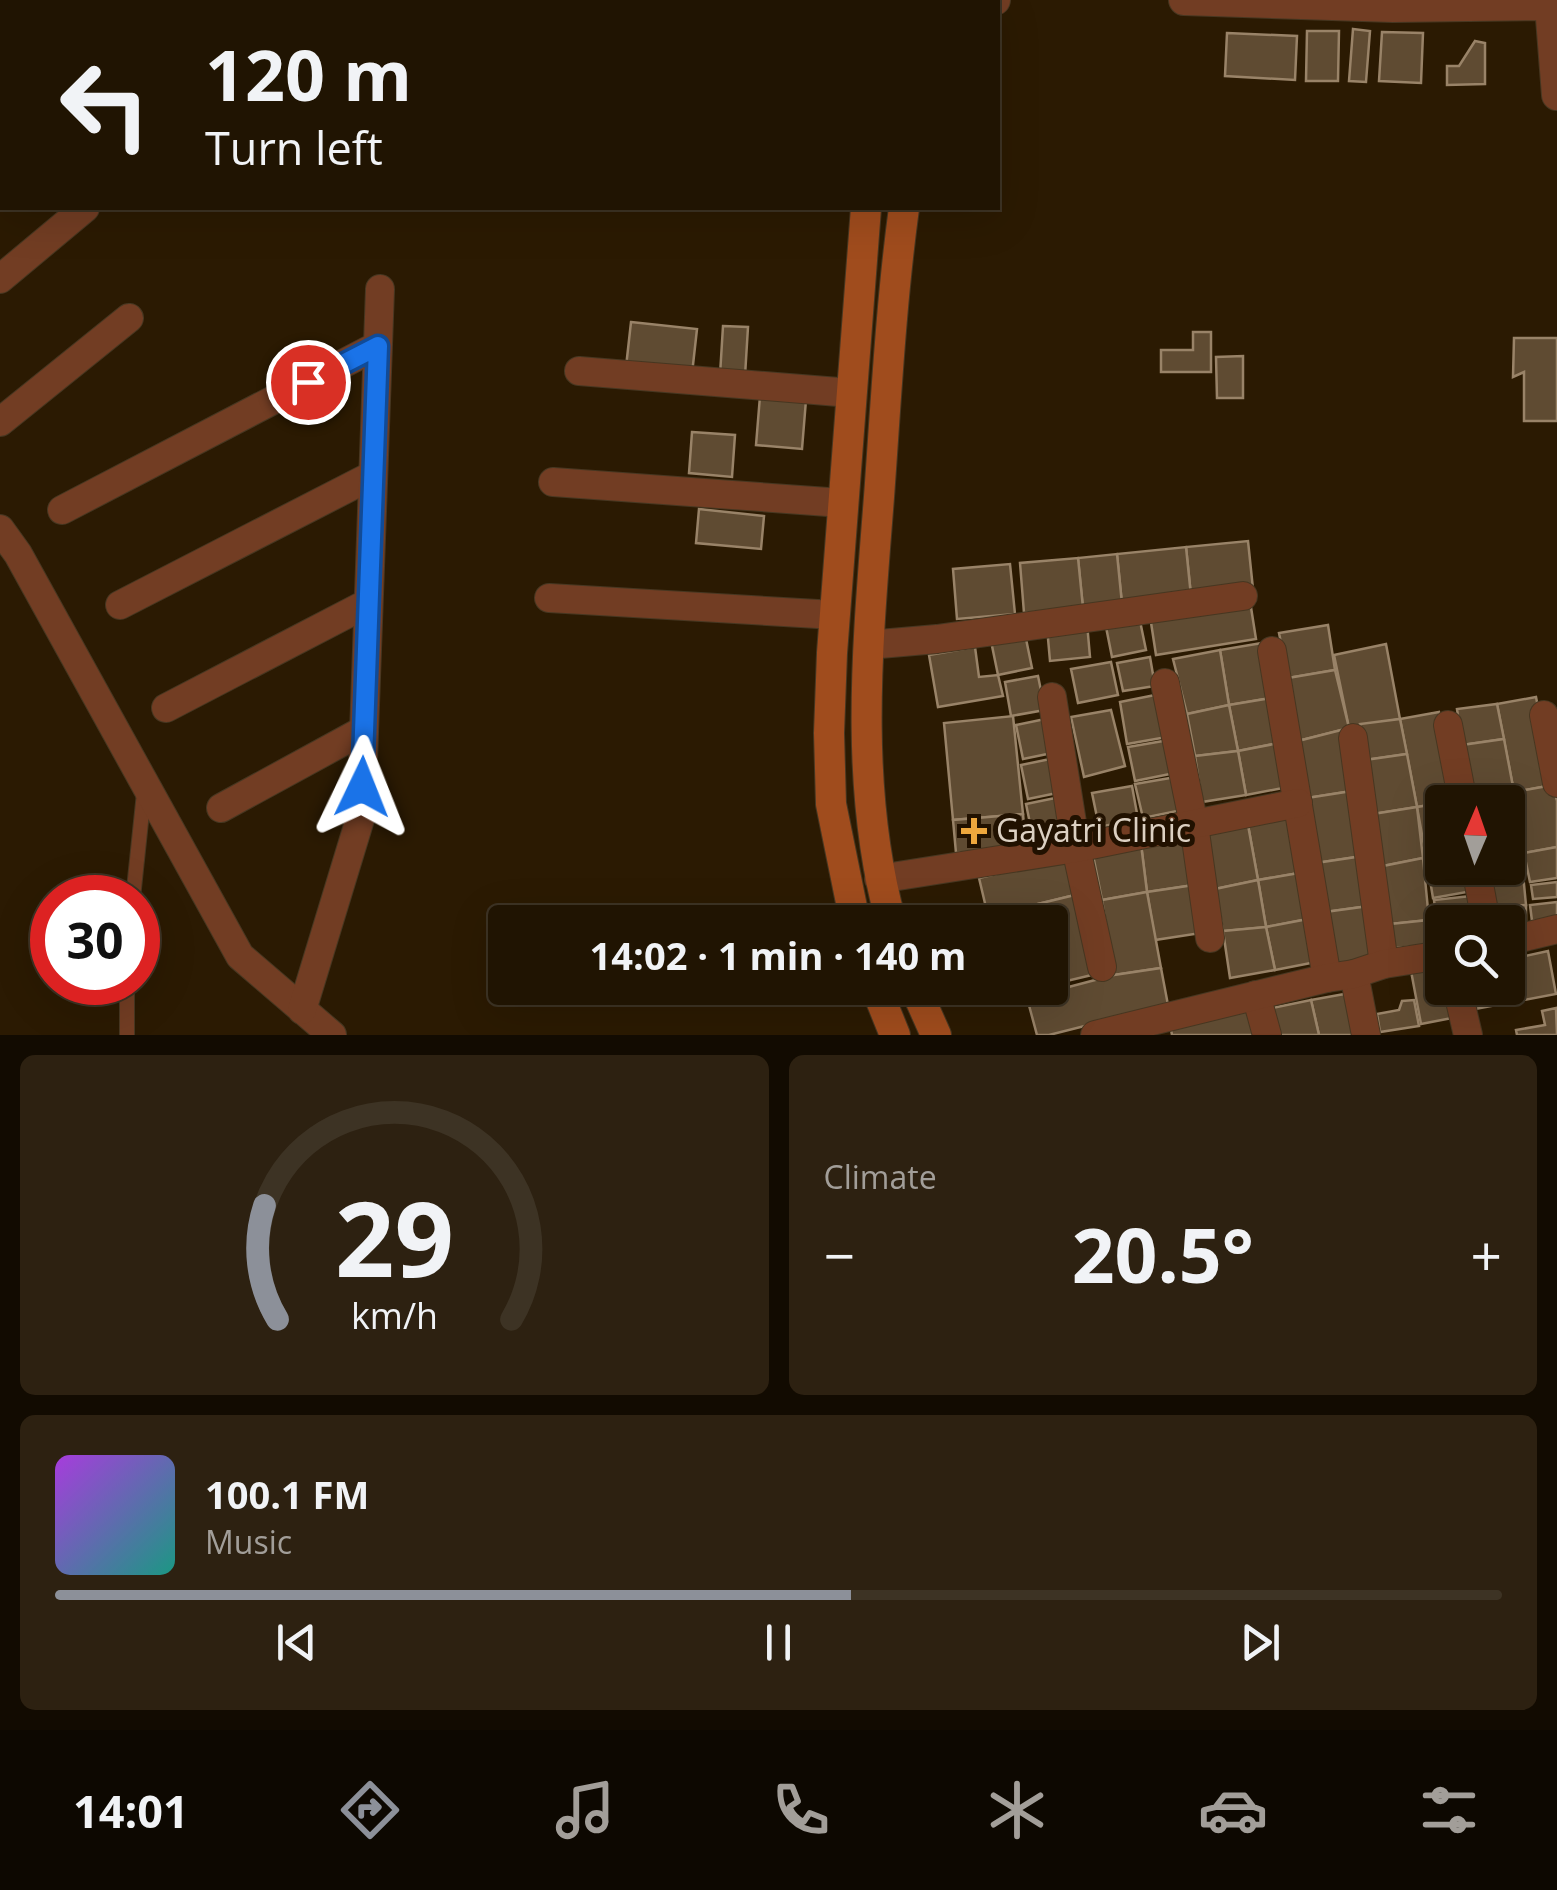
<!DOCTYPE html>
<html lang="en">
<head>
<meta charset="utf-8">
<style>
  body { margin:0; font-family:"Open Sans",sans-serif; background:#2d2111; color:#f1f3f6; height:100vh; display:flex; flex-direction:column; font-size:38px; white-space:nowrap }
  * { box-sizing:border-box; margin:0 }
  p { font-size:32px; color:#a29e99 }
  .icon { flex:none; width:55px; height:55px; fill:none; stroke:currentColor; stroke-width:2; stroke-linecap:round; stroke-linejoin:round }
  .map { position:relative; height:1035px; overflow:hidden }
  .drawer { display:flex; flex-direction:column; gap:20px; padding:20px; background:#120b01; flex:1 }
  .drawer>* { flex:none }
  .hud { position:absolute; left:0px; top:0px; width:1000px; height:210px; box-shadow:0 10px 40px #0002,0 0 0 2px #3d3324; background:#201402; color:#f1f3f6; overflow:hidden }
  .needle { width:65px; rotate:2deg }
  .controls { position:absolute; left:1425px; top:785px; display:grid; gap:20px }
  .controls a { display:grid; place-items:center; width:100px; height:100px; border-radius:10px; background:#201402; box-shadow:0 10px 40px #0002,0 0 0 2px #3d3324; font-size:50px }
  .speed { position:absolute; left:30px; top:875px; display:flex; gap:20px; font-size:50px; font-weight:700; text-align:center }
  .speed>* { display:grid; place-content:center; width:130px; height:130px; border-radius:50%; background:#201402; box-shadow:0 10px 40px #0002,0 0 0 2px #3d3324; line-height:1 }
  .speed .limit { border:15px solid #d22; background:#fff; color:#111 }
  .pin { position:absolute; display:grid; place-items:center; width:85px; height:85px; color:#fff; margin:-42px; border:5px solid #fff; border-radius:50%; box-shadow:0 2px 10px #0007 }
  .me { position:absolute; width:110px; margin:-55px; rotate:2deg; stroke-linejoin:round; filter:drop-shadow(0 0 8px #0008) }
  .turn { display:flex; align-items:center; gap:35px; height:210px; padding:0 40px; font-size:45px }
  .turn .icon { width:130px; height:130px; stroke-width:2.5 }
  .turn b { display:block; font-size:70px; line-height:85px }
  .big { font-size:75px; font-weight:700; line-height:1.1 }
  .drawer .tile { flex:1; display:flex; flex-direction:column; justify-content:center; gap:15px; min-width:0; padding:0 35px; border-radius:15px; background:#2d2111 }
  .drawer .dial { align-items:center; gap:0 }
  .dial svg { height:260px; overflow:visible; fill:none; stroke:#3d3324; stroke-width:7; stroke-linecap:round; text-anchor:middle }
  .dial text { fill:#f1f3f6; stroke:none }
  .song { display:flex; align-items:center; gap:30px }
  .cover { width:120px; height:120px; border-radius:15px; background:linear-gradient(135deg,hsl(280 70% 55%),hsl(170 70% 35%)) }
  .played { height:10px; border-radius:5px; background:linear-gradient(90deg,#8c9099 55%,#3d3324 55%) }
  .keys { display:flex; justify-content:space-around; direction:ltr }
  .heat { display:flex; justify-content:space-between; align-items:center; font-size:55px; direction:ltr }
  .drawer .tiles { flex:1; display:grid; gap:20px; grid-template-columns:1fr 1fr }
  .tile:last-child { grid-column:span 2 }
  .trip { position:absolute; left:488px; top:905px; width:580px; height:100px; border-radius:10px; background:#201402; box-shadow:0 10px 40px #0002,0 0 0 2px #3d3324; font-weight:700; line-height:100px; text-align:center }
  .tabs { display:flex; height:160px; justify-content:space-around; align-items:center; background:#0d0801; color:#a29e99 }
  .tabs .icon { width:70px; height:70px }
  .tabs .selected { color:#8c9099 }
  .tabs b { font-size:45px; color:#f1f3f6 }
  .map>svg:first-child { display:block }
</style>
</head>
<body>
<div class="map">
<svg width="1557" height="1035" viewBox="0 0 1557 1035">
  <rect width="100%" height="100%" fill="#2b1a02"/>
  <g fill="#5f4b32" stroke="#998368" stroke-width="2.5">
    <path d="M 1353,29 L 1370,31 L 1366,82 L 1349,81 Z"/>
    <path d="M 1307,31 L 1339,31 L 1338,81 L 1306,81 Z"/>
    <path d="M 1382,32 L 1423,33 L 1421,83 L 1379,81 Z"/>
    <path d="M 1227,33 L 1297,36 L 1295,80 L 1225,76 Z"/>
    <path d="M 1475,41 L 1485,43 L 1485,84 L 1447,85 L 1447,66 L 1459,66 Z"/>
    <path d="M 631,322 L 697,329 L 692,374 L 626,367 Z"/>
    <path d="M 723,326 L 748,327 L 745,376 L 720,375 Z"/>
    <path d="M 1193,332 L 1211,332 L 1211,372 L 1161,372 L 1161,350 L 1193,350 Z"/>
    <path d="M 1514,338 L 1557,338 L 1557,421 L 1524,421 L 1524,372 L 1513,377 Z"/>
    <path d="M 1243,356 L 1243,398 L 1217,398 L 1216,357 Z"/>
    <path d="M 760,396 L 806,400 L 802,449 L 756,445 Z"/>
    <path d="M 692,432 L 735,435 L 732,477 L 689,473 Z"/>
    <path d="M 699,509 L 764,516 L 761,549 L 696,543 Z"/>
    <path d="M 1248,541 L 1253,589 L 1191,596 L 1186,547 Z"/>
    <path d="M 1186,547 L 1191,596 L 1122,604 L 1117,554 Z"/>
    <path d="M 1117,554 L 1122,604 L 1083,608 L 1078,558 Z"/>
    <path d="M 1078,558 L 1083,608 L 1024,613 L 1020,563 Z"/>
    <path d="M 1010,564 L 1015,614 L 957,619 L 953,569 Z"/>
    <path d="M 1250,601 L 1256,639 L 1156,655 L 1150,616 Z"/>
    <path d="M 1139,616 L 1146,650 L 1112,657 L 1105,622 Z"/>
    <path d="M 1087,623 L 1090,657 L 1050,661 L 1047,627 Z"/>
    <path d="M 1328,625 L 1335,670 L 1288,678 L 1279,633 Z"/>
    <path d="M 1025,634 L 1032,668 L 998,675 L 991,641 Z"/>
    <path d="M 1262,643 L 1271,698 L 1229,705 L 1220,650 Z"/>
    <path d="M 1386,644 L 1400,719 L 1349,728 L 1334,655 Z"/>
    <path d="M 975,647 L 979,677 L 998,675 L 1003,696 L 938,707 L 929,655 Z"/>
    <path d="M 1220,650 L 1229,705 L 1187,714 L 1173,659 Z"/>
    <path d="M 1150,657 L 1155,686 L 1123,691 L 1117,663 Z"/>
    <path d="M 1111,662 L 1118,695 L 1078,703 L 1071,669 Z"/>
    <path d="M 1335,670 L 1349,728 L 1298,741 L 1288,678 Z"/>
    <path d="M 1038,676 L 1045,710 L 1011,716 L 1005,682 Z"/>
    <path d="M 1160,694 L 1167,737 L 1127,744 L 1120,702 Z"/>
    <path d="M 1536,697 L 1553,785 L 1514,792 L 1497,704 Z"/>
    <path d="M 1271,698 L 1279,743 L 1238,751 L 1229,705 Z"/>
    <path d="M 1497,704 L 1504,739 L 1462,745 L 1457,709 Z"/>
    <path d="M 1229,705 L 1238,751 L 1195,756 L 1187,714 Z"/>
    <path d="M 1111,710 L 1125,766 L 1084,777 L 1071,717 Z"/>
    <path d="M 1439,712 L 1457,800 L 1417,807 L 1400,719 Z"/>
    <path d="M 1013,716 L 1023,814 L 953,820 L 944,723 Z"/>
    <path d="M 1050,718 L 1057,752 L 1023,759 L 1016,725 Z"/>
    <path d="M 1400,719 L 1407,754 L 1365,760 L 1360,724 Z"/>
    <path d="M 1349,728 L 1352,791 L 1307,798 L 1298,741 Z"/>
    <path d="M 1504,739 L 1514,792 L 1470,800 L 1462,745 Z"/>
    <path d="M 1169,740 L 1175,773 L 1135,781 L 1128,747 Z"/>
    <path d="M 1279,743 L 1288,787 L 1246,795 L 1238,751 Z"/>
    <path d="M 1238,751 L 1246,795 L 1202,802 L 1195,756 Z"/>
    <path d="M 1407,754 L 1417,807 L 1373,814 L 1365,760 Z"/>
    <path d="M 1055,758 L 1062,792 L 1028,799 L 1021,765 Z"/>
    <path d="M 1176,777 L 1182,810 L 1143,818 L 1135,784 Z"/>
    <path d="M 1553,785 L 1557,801 L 1557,847 L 1524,853 L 1514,792 Z"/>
    <path d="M 1132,786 L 1138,819 L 1099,827 L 1092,793 Z"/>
    <path d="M 1352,791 L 1363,856 L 1316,863 L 1307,798 Z"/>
    <path d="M 1514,792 L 1520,843 L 1508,845 L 1508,802 L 1470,802 L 1470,800 Z"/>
    <path d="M 1060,797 L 1067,832 L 1033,838 L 1026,804 Z"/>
    <path d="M 1442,803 L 1442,865 L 1428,868 L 1417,807 Z"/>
    <path d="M 1417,807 L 1423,858 L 1383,866 L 1373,814 Z"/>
    <path d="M 1023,814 L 1026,848 L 956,853 L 953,820 Z"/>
    <path d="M 1290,818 L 1299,873 L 1258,880 L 1248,825 Z"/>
    <path d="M 1248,825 L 1258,880 L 1215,889 L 1201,834 Z"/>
    <path d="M 1186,835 L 1194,885 L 1147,892 L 1141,844 Z"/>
    <path d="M 1520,843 L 1526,905 L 1487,908 L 1482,868 L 1508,868 L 1508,845 Z"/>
    <path d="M 1141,844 L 1147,892 L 1102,900 L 1093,855 Z"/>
    <path d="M 1557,847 L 1557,878 L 1530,882 L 1524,853 Z"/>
    <path d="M 1363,856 L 1369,906 L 1325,912 L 1316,863 Z"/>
    <path d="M 1070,857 L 1079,894 L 988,916 L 979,878 Z"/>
    <path d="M 1423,858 L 1429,920 L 1390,924 L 1383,866 Z"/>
    <path d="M 1442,865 L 1471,868 L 1467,892 L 1433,898 L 1428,868 Z"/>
    <path d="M 1299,873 L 1308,919 L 1266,927 L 1258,880 Z"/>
    <path d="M 1258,880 L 1266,927 L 1223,931 L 1215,889 Z"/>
    <path d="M 1557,882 L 1557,897 L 1533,899 L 1531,885 Z"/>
    <path d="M 1194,885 L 1201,933 L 1155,940 L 1147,892 Z"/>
    <path d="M 1147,892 L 1161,968 L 1114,975 L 1102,900 Z"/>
    <path d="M 1079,894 L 1096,974 L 1050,985 L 1050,922 L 1041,922 L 1039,916 L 1010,922 L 991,922 L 988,916 Z"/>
    <path d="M 1471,896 L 1468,911 L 1436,915 L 1434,900 Z"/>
    <path d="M 1557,902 L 1557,918 L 1532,921 L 1530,905 Z"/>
    <path d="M 1526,905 L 1526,930 L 1508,932 L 1508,922 L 1490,922 L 1487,908 Z"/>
    <path d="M 1369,906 L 1376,960 L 1332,966 L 1325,912 Z"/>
    <path d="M 1308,919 L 1316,962 L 1275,970 L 1266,927 Z"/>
    <path d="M 1429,920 L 1429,945 L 1395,948 L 1390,924 Z"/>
    <path d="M 1266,927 L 1275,970 L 1230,978 L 1223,931 Z"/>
    <path d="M 1548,951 L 1556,994 L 1475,1009 L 1471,988 L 1508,988 L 1508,971 L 1516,958 Z"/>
    <path d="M 1442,965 L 1442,988 L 1445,988 L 1437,989 L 1440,1005 L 1449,1003 L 1452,1018 L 1421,1024 L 1411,971 Z"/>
    <path d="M 1161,968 L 1168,1005 L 1049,1035 L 1037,1035 L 1027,998 L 1114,975 Z"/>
    <path d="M 1350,993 L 1357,1035 L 1319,1035 L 1311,1000 Z"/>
    <path d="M 1311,1000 L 1319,1035 L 1274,1035 L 1268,1009 Z"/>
    <path d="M 1414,1000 L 1419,1026 L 1380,1032 L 1377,1014 L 1399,1010 L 1402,1001 Z"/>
    <path d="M 1250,1004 L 1257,1035 L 1172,1035 L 1170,1024 Z"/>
    <path d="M 1556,1008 L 1557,1035 L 1517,1035 L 1516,1030 L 1545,1025 L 1542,1011 Z"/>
  </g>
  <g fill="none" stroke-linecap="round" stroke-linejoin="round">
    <g stroke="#473721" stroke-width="16">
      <g id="service">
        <path d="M 35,0 L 36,2"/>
        <path d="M 0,120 L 2,118"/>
        <path d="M 133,898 L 144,793"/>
        <path d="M 127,1035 L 127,982"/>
      </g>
    </g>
    <g stroke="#473721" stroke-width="30">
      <g id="minor">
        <path d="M 0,279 L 85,208"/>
        <path d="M 579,371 L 851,393"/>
        <path d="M 0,422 L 129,318"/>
        <path d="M 553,482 L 842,503"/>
        <path d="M 62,510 L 377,346"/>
        <path d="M 0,529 L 18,554 L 240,956 L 332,1035"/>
        <path d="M 549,598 L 835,615"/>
        <path d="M 120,605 L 371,476"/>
        <path d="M 868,645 L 937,639 L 1243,596"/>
        <path d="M 1272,651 L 1327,978"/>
        <path d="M 1165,683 L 1194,825 L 1210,938"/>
        <path d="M 1052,697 L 1076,848 L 1102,967"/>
        <path d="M 166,708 L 368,603"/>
        <path d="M 1544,715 L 1557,783"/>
        <path d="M 1448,725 L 1463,802"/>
        <path d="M 1353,738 L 1384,964"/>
        <path d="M 221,808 L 364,730"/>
        <path d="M 1476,868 L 1486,922"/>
        <path d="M 879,879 L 1076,848 L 1298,803"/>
        <path d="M 1508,941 L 1557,929"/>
        <path d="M 1354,974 L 1366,1035"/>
        <path d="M 1457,988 L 1468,1035"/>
        <path d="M 1256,995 L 1267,1035"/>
        <path d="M 302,1010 L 361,816 L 380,289"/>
        <path d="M 1095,1035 L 1327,978 L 1354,974 L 1384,964 L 1442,955"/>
      </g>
    </g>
    <g stroke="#473721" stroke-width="32">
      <g id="tertiary">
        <path d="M 1184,0 L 1393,7 L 1550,5 L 1557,95"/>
        <path d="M 990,2 L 995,0"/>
      </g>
    </g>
    <g stroke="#473721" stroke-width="32">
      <g id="secondary">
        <path d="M 888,2 L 888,0"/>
        <path d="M 933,2 L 934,0"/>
        <path d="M 855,922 L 831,804 L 829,733 L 832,653 L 866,208"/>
        <path d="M 891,922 C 853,783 868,640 879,497 C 886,401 891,303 904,208"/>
        <path d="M 876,988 L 895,1035"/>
        <path d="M 915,988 L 936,1035"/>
      </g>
    </g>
    <use href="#service" stroke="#723d23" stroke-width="14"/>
    <use href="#minor" stroke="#723d23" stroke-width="28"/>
    <use href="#tertiary" stroke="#723d23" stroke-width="30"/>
    <use href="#secondary" stroke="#a04c1d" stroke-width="30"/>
  </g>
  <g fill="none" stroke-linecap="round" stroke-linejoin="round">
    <g stroke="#114b97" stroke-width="25">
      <path id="route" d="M 308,382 L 378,346 L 362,787"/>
    </g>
    <use href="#route" stroke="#1a73e8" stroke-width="18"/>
  </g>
  <path fill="#eea73d" stroke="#211100" stroke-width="4" d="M969 816h10v10h10v10h-10v10h-10v-10h-10v-10h10z"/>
  <g text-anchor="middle" stroke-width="10" stroke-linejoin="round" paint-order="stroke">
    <g font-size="32" fill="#dcd0c2" stroke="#211100" text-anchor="start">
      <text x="996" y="842">Gayatri Clinic</text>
    </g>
  </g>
</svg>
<div class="controls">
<a><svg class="needle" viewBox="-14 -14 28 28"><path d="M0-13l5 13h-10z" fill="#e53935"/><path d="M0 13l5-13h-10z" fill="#a29e99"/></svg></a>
<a><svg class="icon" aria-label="search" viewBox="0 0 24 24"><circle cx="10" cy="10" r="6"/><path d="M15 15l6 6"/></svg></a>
</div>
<div class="speed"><div class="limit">30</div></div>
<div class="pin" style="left:308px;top:382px;background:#d93025"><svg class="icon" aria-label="arrive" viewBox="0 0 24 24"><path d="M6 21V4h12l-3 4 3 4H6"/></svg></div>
<svg class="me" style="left:362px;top:787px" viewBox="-20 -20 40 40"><path d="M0-17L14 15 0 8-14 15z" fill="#1a73e8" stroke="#fff" stroke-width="4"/></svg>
<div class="trip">14:02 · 1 min · 140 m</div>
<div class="hud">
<div class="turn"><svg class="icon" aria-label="left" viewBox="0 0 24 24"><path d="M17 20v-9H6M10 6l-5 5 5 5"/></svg><div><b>120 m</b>Turn left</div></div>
</div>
</div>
<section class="drawer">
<div class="tiles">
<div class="tile dial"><svg viewBox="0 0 100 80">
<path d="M14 69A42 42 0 1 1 86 69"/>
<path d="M14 69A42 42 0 0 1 10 34" stroke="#8c9099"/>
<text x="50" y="56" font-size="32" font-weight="700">29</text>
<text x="50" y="72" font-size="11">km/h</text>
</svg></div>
<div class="tile"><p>Climate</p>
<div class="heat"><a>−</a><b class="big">20.5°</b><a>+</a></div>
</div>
<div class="tile">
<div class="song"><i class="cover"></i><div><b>100.1 FM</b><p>Music</p></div></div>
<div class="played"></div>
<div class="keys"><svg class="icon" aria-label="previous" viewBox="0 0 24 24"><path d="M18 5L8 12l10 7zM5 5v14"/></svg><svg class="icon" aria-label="pause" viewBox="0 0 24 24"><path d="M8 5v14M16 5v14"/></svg><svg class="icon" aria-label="next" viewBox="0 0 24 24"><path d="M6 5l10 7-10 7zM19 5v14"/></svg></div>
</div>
</div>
</section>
<nav class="tabs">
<b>14:01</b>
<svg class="icon selected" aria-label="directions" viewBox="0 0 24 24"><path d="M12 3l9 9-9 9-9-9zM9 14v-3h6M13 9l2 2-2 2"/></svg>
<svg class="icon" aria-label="music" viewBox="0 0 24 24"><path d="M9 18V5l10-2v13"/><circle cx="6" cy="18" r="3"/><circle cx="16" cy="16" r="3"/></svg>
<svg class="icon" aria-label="phone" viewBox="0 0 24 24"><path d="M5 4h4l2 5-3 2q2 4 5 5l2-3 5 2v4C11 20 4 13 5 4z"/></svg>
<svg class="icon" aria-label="climate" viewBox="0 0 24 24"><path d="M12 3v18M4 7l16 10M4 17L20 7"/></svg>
<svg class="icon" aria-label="car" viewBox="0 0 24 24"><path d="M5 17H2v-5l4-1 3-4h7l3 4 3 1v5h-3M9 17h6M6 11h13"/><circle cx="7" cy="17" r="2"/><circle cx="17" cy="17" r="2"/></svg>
<svg class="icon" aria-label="filters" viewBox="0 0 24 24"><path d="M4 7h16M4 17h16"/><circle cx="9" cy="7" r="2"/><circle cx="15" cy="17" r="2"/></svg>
</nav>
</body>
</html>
